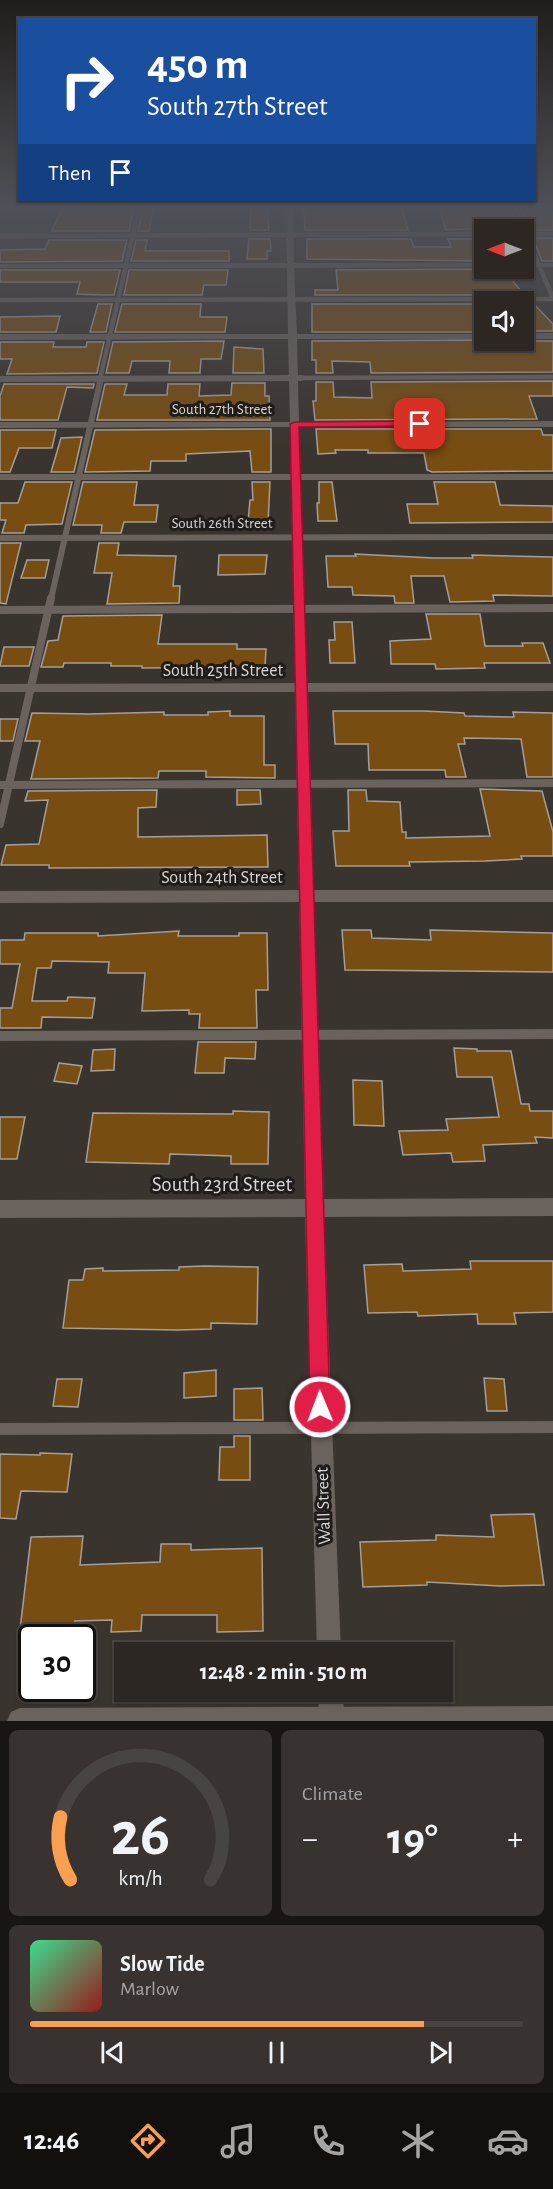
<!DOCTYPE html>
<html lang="en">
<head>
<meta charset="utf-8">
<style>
  body { margin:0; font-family:"Alegreya Sans",sans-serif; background:#383330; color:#f1f3f6; height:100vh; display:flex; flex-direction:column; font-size:22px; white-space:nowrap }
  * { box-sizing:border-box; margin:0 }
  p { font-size:20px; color:#a6a5a6 }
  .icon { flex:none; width:33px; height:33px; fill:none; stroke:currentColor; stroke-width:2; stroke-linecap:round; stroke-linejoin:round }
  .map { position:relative; height:1721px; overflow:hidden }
  .drawer { display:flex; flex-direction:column; gap:9px; padding:9px; background:#181513; flex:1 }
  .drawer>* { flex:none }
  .hud { position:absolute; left:18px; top:18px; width:518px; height:183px; border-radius:0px; box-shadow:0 2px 4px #0004,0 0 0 2px #484441; background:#1a4fa0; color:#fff; overflow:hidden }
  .needle { width:39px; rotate:270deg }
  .buttons { position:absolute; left:474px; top:219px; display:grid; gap:12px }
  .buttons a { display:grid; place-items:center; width:60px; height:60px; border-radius:0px; background:#2c2723; box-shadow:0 2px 4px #0004,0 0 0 2px #484441; font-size:30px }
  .speed { position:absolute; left:18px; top:1624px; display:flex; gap:12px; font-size:30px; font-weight:700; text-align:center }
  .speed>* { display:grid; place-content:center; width:78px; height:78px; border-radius:50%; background:#2c2723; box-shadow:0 2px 4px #0004,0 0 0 2px #484441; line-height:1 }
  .speed .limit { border:3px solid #111; border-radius:9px; background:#fff; color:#111 }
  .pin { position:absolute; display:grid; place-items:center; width:51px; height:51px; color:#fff; margin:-26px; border-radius:12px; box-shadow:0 3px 9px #0006 }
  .me { position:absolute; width:66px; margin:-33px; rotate:359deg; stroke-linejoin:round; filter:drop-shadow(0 0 4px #0008) }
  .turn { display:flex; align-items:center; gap:21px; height:126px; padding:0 30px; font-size:27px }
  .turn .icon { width:78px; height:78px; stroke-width:2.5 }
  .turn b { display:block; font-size:42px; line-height:51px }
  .then { display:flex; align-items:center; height:57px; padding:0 30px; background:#0003; gap:12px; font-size:22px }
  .big { font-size:45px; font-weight:700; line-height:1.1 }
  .drawer .widget { flex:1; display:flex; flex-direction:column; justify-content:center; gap:9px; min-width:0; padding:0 21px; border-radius:9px; background:#383330 }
  .drawer .dial { align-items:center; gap:0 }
  .dial svg { height:156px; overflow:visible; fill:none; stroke:#484441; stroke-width:7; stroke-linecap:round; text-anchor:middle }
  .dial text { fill:#f1f3f6; stroke:none }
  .song { display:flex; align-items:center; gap:18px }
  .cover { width:72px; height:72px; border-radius:9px; background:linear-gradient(135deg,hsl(150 70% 55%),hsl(0 70% 35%)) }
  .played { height:6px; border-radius:3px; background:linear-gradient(90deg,#fa9f4f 80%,#484441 80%) }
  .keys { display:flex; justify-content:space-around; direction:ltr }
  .heat { display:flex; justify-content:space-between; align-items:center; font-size:33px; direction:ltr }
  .drawer .tiles { flex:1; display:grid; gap:9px; grid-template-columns:1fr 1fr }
  .widget:last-child { grid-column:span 2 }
  .trip { position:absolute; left:114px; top:1642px; width:339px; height:60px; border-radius:0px; background:#2c2723; box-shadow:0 2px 4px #0004,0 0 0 2px #484441; font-weight:700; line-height:60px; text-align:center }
  .menu { display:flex; height:96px; justify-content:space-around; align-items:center; background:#12100e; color:#a6a5a6 }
  .menu .icon { width:42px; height:42px }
  .menu .on { color:#fa9f4f }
  .menu b { font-size:27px; color:#f1f3f6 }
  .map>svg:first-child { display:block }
</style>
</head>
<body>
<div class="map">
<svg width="553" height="1721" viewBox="0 0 553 1721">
  <rect width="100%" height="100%" fill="#3a342f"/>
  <g fill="#774d11" stroke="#a59f98" stroke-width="1.5">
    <path d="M 62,208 L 134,208 L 129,231 L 52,231 Z"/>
    <path d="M 143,208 L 153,208 L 149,231 L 138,231 Z"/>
    <path d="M 251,208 L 267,208 L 269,230 L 250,230 Z"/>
    <path d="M 304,208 L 402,208 L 408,230 L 305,230 Z"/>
    <path d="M 520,208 L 553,208 L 553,230 L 529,230 Z"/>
    <path d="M 440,210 L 511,210 L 518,227 L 446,230 Z"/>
    <path d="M 533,238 L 553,238 L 553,261 L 542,261 Z"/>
    <path d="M 249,239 L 270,239 L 271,251 L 267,251 L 267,259 L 247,259 Z"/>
    <path d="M 307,239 L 411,239 L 414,247 L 451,247 L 448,239 L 479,239 L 484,261 L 307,259 Z"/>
    <path d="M 49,240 L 127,240 L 122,261 L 0,262 L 0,250 L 45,249 Z"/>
    <path d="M 136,240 L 147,240 L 145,251 L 229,251 L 229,261 L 131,261 Z"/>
    <path d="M 484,269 L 484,273 L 511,274 L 514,283 L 525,295 L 315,295 L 315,290 L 338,290 L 336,270 Z"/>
    <path d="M 0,270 L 120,270 L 114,295 L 101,295 L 77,294 L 80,282 L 0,282 Z"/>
    <path d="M 129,270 L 228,270 L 226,285 L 204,285 L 202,295 L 124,295 Z"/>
    <path d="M 98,304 L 112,304 L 106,332 L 90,332 Z"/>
    <path d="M 122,304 L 201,304 L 200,317 L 227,317 L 225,332 L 115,332 Z"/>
    <path d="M 312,304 L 484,304 L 484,306 L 478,306 L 484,332 L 312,332 Z"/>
    <path d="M 524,304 L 534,304 L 553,324 L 553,331 L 524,331 Z"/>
    <path d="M 60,316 L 56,332 L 0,332 L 0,317 Z"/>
    <path d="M 487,340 L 489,348 L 524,349 L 524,341 L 553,341 L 553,372 L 371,373 L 370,362 L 332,361 L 333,373 L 316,373 L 316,360 L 312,360 L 312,341 Z"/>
    <path d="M 224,341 L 221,359 L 201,359 L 200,373 L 169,373 L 170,361 L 132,361 L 129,373 L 106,373 L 113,342 Z"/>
    <path d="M 0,342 L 54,342 L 53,347 L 86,347 L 87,342 L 104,342 L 97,373 L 7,374 L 12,359 L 0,359 Z"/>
    <path d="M 234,347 L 263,349 L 264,373 L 233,373 Z"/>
    <path d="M 553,381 L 553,396 L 529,396 L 537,419 L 315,420 L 313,401 L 316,401 L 316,382 L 333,382 L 334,397 L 372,398 L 371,382 Z"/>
    <path d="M 232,383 L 265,383 L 265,396 L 269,396 L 270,420 L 97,420 L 105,384 L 127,384 L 124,395 L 167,395 L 168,384 L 200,384 L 199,396 L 231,395 Z"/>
    <path d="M 4,384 L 94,384 L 93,388 L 67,387 L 58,420 L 0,420 L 0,396 Z"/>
    <path d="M 271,429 L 271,472 L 252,472 L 250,451 L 186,454 L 186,461 L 151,461 L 150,471 L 85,472 L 95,430 Z"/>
    <path d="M 316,429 L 541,429 L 543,435 L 553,435 L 553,471 L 432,472 L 427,470 L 424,453 L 368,453 L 368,450 L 335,450 L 336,453 L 318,454 Z"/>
    <path d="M 0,430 L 56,430 L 52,448 L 19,448 L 10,472 L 0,472 Z"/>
    <path d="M 82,437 L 74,472 L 51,472 L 61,438 Z"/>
    <path d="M 25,482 L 72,482 L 62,524 L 26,525 L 24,533 L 2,533 L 6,520 L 0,520 L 0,503 L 18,503 Z"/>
    <path d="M 83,482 L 137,482 L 134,505 L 158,505 L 156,522 L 124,522 L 121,533 L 101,533 L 102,525 L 73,525 Z"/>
    <path d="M 252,482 L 270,482 L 268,523 L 248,522 L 250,500 L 253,500 Z"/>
    <path d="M 319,482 L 332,482 L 337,521 L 318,521 L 317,503 L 319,503 Z"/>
    <path d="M 434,482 L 495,482 L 500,505 L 553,506 L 553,522 L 410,523 L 407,504 L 438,504 Z"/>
    <path d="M 0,543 L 21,543 L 6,604 L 0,603 Z"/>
    <path d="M 99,543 L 119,543 L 117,555 L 176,556 L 173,586 L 180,586 L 179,603 L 107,604 L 112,573 L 94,573 Z"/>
    <path d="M 355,554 L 433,558 L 473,558 L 472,555 L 553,557 L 553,596 L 493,595 L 494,601 L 450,602 L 444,576 L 411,576 L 414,603 L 395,603 L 394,596 L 353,595 L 352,587 L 328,587 L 326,556 L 356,556 Z"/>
    <path d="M 219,555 L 267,555 L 265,574 L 218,575 Z"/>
    <path d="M 27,560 L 49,560 L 45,578 L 21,578 Z"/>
    <path d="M 426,614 L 480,614 L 485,646 L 523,646 L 522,643 L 543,643 L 550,663 L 484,663 L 485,668 L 436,669 L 435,664 L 391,664 L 390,641 L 431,639 Z"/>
    <path d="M 162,615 L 158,644 L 237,644 L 237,649 L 266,649 L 265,667 L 142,668 L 142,666 L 111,666 L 111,663 L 64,663 L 63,667 L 41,667 L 48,641 L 58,640 L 63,616 Z"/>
    <path d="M 334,622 L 352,622 L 355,663 L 330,663 L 329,640 L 335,640 Z"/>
    <path d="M 4,647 L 34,647 L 29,666 L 0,666 Z"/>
    <path d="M 230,711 L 230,716 L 264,716 L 264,765 L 275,765 L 275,778 L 206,777 L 206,771 L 159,771 L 158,778 L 31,779 L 40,741 L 25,741 L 32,713 L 89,714 L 164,712 L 164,715 L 208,715 L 208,712 Z"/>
    <path d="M 333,711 L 424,711 L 464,713 L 465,716 L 514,717 L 513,712 L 553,713 L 553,777 L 527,777 L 521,739 L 464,738 L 465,744 L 458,744 L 466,777 L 446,777 L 445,770 L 369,770 L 368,744 L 335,744 Z"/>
    <path d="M 0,719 L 18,719 L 13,741 L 0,741 Z"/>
    <path d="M 480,789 L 542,791 L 553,832 L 553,856 L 521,856 L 522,859 L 485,861 L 409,862 L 410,866 L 336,866 L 333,831 L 349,831 L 348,790 L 366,790 L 367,801 L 400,802 L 402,832 L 406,832 L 406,838 L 490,836 Z"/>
    <path d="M 157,790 L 156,807 L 138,808 L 138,837 L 267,835 L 268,867 L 49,868 L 49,865 L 1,865 L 6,845 L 39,844 L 48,800 L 25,801 L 28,791 Z"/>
    <path d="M 237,790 L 260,790 L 261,804 L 237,805 Z"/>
    <path d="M 342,930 L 371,930 L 372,938 L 431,940 L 430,930 L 553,933 L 553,972 L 345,970 Z"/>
    <path d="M 179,931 L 178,936 L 239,936 L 239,933 L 267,933 L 268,990 L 256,990 L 257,1028 L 199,1028 L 200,1014 L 189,1014 L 189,1010 L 142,1011 L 145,973 L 108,973 L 109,962 L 52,961 L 51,968 L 37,968 L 32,1001 L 67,1001 L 68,997 L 95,998 L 92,1018 L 42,1017 L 41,1028 L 0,1028 L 0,1008 L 12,1008 L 20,964 L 0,964 L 0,940 L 24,940 L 25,933 L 98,933 L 98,936 Z"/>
    <path d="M 198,1042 L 256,1042 L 255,1059 L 225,1058 L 224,1073 L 195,1073 Z"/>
    <path d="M 454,1048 L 477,1049 L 477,1051 L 511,1051 L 521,1104 L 529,1104 L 530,1111 L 553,1111 L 553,1138 L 535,1137 L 537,1143 L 483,1145 L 485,1161 L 453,1162 L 451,1153 L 403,1155 L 399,1131 L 448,1130 L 446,1119 L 499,1117 L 492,1077 L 457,1077 Z"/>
    <path d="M 115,1049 L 114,1070 L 91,1071 L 93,1050 Z"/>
    <path d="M 59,1063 L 82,1066 L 77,1084 L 54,1081 Z"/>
    <path d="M 353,1080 L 382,1081 L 384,1126 L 354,1125 Z"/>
    <path d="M 233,1111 L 269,1112 L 268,1164 L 231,1164 L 231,1156 L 170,1154 L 169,1164 L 86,1162 L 93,1113 L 233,1114 Z"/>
    <path d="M 0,1117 L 25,1117 L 17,1159 L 0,1159 Z"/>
    <path d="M 470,1261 L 553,1261 L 553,1312 L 514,1313 L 516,1324 L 478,1324 L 477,1314 L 418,1316 L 417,1312 L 368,1313 L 364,1265 L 402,1264 L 403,1271 L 471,1269 Z"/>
    <path d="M 204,1266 L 258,1267 L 257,1324 L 211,1323 L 211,1329 L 178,1330 L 63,1328 L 69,1280 L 83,1280 L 85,1269 L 103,1268 L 103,1271 L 179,1270 L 179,1267 Z"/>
    <path d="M 216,1370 L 216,1396 L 184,1398 L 184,1373 Z"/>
    <path d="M 484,1378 L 504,1379 L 507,1411 L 487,1411 Z"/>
    <path d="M 57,1379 L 82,1379 L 78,1407 L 53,1406 Z"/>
    <path d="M 262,1388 L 263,1420 L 234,1420 L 234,1389 Z"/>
    <path d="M 234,1436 L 250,1436 L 250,1480 L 219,1480 L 220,1447 L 234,1447 Z"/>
    <path d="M 40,1453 L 72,1454 L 67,1492 L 21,1491 L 16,1519 L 0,1518 L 0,1454 L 40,1455 Z"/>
    <path d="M 534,1514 L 544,1585 L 500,1586 L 427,1582 L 427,1585 L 363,1587 L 360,1542 L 436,1540 L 436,1535 L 494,1537 L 491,1515 Z"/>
    <path d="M 83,1536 L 80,1565 L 160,1562 L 161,1544 L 191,1544 L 191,1550 L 262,1548 L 263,1631 L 217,1632 L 217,1615 L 142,1615 L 141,1631 L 111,1632 L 112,1620 L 75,1621 L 73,1638 L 19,1638 L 31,1537 Z"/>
  </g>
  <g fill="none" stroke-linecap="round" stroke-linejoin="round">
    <g stroke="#69625d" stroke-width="4.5">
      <path d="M 515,208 L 553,298"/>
      <path d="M 524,234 L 553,234"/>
      <path d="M 0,236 L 484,234"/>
      <path d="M 0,300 L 553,299"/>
      <path d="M 0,379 L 553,377"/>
      <path d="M 100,379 L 139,208"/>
    </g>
    <g stroke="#69625d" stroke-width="6">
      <path d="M 0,379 L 301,378"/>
      <path d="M 0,477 L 553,477"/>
      <path d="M 51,599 L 101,378"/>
    </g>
    <g stroke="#69625d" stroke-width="8">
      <path d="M 0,610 L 553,608"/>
      <path d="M 0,785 L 553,783"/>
      <path d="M 0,824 L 51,598"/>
    </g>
    <path stroke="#69625d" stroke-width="10" d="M 0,1036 L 553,1034"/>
    <path stroke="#69625d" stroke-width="12" d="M 0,1429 L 553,1427"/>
    <g fill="#69625d" fill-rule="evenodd">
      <path d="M 285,208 L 293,208 L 294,263 L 484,263 L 484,267 L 294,268 L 297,334 L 484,334 L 484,339 L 297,339 L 299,422 L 553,421 L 553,427 L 299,427 L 307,683 L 553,683 L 553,691 L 308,692 L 314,890 L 553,890 L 553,902 L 314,902 L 324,1199 L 553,1198 L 553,1216 L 324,1217 L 341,1653 L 317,1653 L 305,1217 L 0,1218 L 0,1200 L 305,1199 L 299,902 L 0,903 L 0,891 L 299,890 L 295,692 L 0,692 L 0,684 L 295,683 L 290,427 L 0,428 L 0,422 L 290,422 L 288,339 L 0,340 L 0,334 L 288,334 L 287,268 L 0,268 L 0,264 L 287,263 Z"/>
      <rect x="524" y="263" width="29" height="4"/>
      <rect x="524" y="333" width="29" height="6"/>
      <path d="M 317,1692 L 343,1692 L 344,1721 L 320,1721 Z"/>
    </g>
    <g fill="#69625d" fill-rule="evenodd">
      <path d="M 553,534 L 553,540 L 0,541 L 0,535 Z"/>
      <path d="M 553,1706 L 553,1721 L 7,1721 L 11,1712 L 20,1708 Z"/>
    </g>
  </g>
  <linearGradient id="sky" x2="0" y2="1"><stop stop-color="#201d1a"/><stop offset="0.46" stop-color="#4f5058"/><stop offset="1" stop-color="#4f5058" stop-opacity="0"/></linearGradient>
  <rect width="553" height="449" fill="url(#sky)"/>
  <path fill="#e11d48" stroke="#92132f" stroke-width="1.5" d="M 420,421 L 423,422 L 423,426 L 299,427 L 330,1407 L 327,1414 L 320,1417 L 313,1414 L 310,1407 L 290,424 L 295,422 Z"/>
  <g text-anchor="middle" stroke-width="6" stroke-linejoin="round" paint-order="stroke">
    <g font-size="15" fill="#d9d5d2" stroke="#1f1c1a">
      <text x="222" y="414">South 27th Street</text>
      <text x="222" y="528">South 26th Street</text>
    </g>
    <g font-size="18" fill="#d9d5d2" stroke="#1f1c1a">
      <text x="223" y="676">South 25th Street</text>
      <text x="222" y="883">South 24th Street</text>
      <text transform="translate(323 1506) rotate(-92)" y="6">Wall Street</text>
    </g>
    <g font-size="21" fill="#d9d5d2" stroke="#1f1c1a">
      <text x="222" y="1191">South 23rd Street</text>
    </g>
  </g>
</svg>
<div class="buttons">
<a><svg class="needle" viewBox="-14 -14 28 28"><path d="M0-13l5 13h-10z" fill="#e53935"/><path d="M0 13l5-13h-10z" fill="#a6a5a6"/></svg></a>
<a><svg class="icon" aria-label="sound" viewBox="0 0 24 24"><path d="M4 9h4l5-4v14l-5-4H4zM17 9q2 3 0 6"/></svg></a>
</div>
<div class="speed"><div class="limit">30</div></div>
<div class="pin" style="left:420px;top:424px;background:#d93025"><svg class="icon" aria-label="arrive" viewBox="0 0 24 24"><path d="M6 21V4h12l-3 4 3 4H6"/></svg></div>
<svg class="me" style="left:320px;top:1407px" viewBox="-20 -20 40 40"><circle r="17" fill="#e11d48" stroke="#fff" stroke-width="3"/><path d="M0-11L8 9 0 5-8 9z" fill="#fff"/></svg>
<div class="trip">12:48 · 2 min · 510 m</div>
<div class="hud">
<div class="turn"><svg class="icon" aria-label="right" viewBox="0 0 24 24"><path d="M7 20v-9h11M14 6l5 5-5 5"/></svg><div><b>450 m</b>South 27th Street</div></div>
<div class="then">Then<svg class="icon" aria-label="arrive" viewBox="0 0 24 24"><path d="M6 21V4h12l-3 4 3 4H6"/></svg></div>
</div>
</div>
<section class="drawer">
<div class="tiles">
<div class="widget dial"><svg viewBox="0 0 100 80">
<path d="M14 69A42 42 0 1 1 86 69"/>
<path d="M14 69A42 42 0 0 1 9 37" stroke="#fa9f4f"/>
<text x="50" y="56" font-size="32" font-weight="700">26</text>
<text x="50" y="72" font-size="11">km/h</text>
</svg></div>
<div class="widget"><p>Climate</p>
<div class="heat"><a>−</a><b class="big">19°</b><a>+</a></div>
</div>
<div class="widget">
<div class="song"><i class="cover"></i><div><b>Slow Tide</b><p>Marlow</p></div></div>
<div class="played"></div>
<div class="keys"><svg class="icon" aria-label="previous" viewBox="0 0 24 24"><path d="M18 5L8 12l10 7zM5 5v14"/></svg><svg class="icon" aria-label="pause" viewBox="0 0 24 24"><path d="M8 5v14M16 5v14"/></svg><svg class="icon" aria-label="next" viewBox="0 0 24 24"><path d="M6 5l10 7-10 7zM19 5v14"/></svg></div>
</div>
</div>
</section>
<nav class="menu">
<b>12:46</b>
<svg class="icon on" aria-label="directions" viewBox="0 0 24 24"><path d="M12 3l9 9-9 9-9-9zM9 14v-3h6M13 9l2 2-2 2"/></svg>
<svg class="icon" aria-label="music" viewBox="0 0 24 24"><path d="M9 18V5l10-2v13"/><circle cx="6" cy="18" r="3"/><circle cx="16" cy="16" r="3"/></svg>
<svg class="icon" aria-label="phone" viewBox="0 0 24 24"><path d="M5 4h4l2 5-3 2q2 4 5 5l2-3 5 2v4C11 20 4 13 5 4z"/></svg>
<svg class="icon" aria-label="climate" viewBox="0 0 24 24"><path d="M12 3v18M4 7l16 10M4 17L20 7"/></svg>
<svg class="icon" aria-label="car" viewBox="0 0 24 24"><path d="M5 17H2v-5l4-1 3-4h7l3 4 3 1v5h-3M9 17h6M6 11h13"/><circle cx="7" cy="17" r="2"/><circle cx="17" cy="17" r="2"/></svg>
</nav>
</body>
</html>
